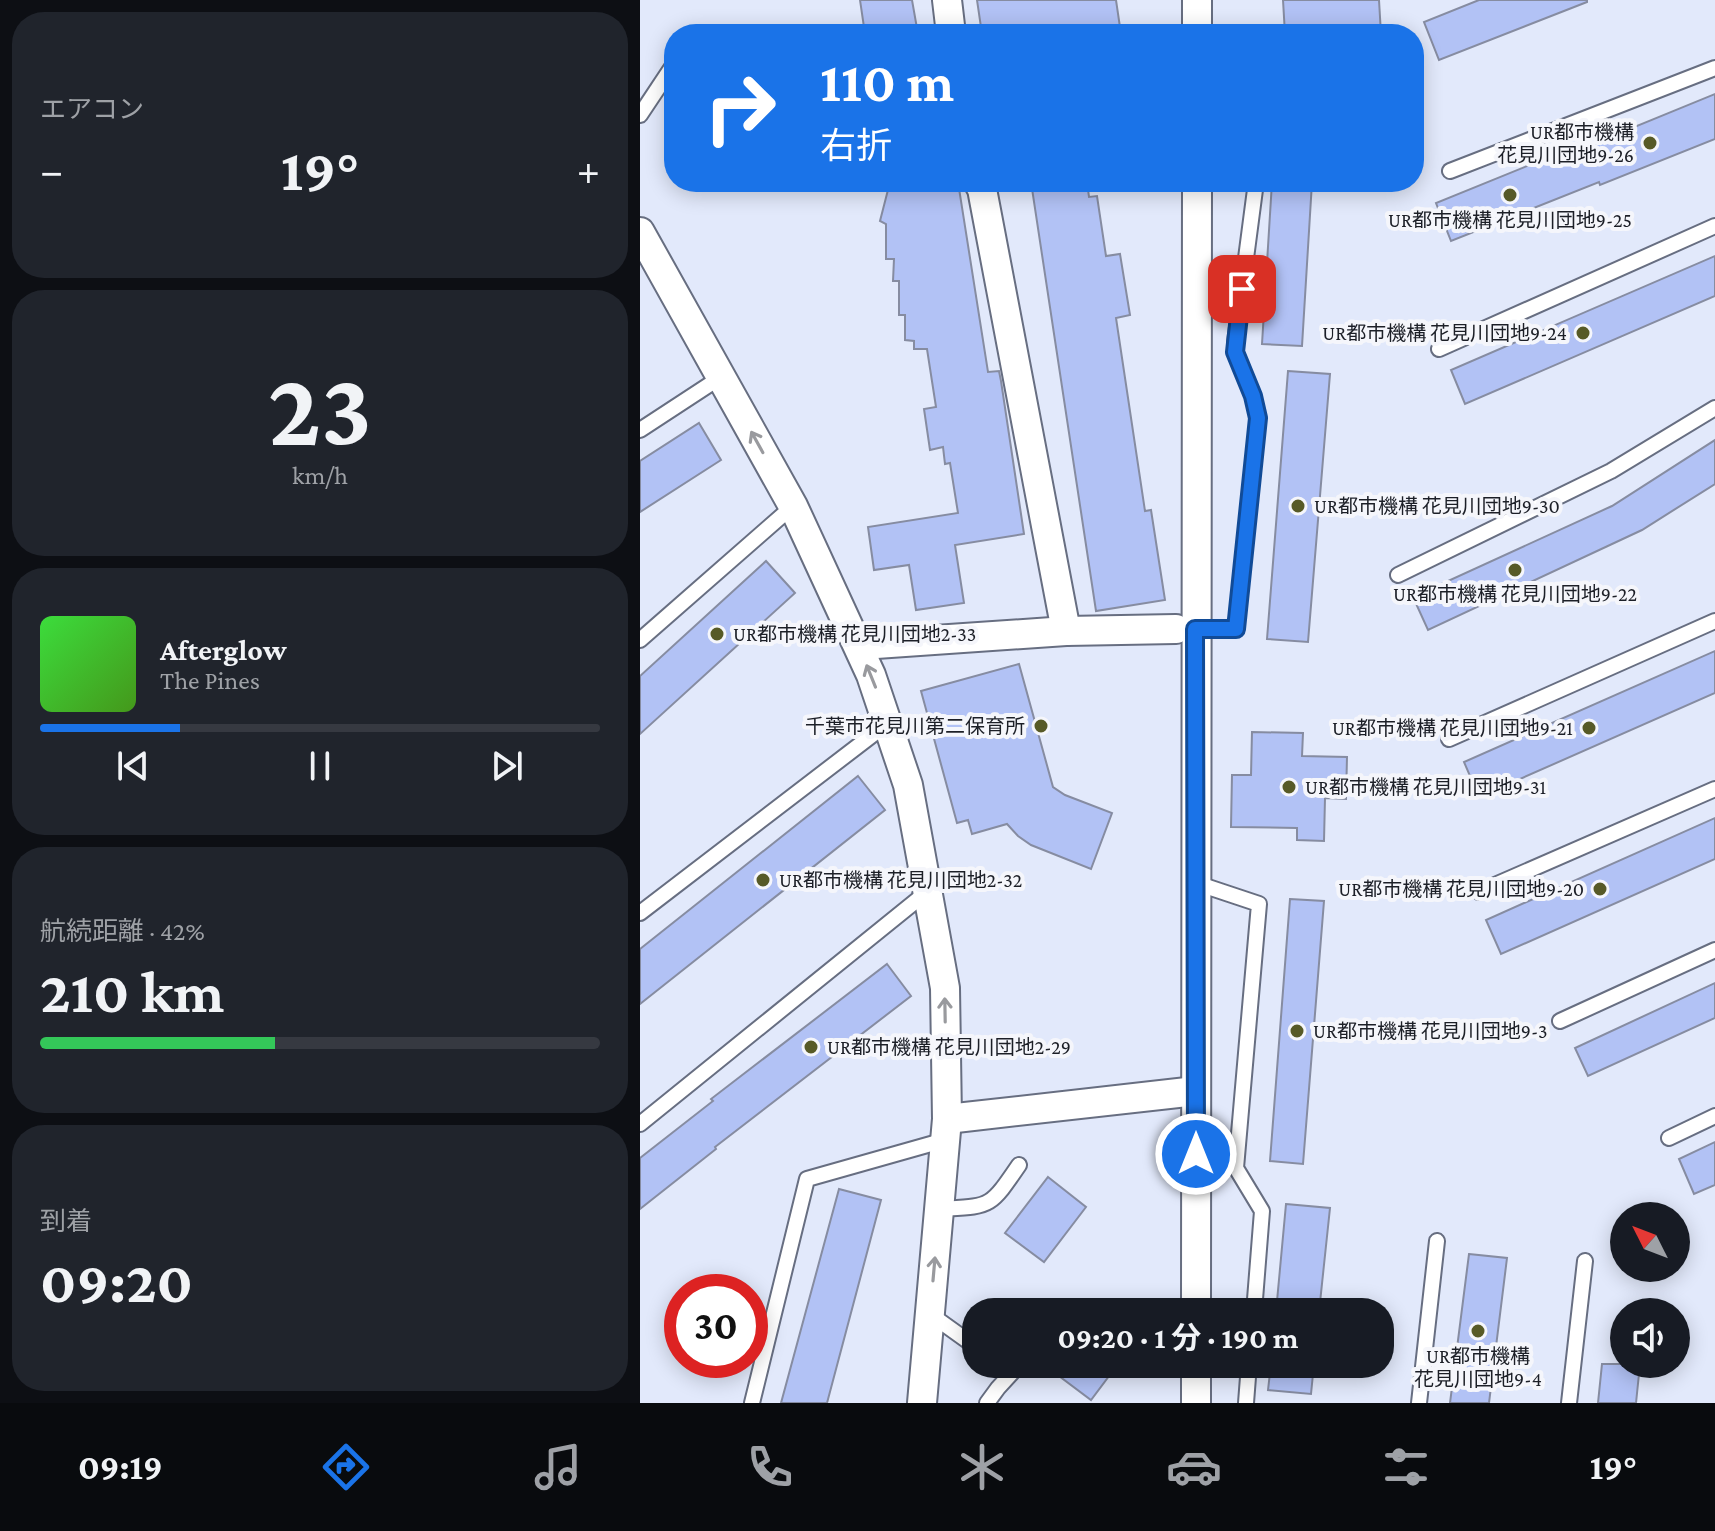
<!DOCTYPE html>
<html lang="ja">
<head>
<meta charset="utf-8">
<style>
  body { margin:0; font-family:"Crimson Pro","Noto Sans JP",serif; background:#20242c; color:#f1f3f6; height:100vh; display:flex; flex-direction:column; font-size:30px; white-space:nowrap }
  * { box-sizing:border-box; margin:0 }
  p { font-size:26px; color:#9ea1a6 }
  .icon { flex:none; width:44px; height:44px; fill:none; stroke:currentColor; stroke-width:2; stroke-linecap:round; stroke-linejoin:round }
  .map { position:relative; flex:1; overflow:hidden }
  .details { display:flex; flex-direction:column; gap:12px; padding:12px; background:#0d0f14; width:640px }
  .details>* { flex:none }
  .banner { position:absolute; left:24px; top:24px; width:760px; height:168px; border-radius:32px; box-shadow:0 4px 20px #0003; background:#1a73e8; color:#fff; overflow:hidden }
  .needle { width:52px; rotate:312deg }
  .fabs { position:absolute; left:970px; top:1202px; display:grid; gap:16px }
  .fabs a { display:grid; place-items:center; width:80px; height:80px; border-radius:50%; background:#171b24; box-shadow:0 4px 20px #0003; font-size:40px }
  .speed { position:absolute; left:24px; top:1274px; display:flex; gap:16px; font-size:40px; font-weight:700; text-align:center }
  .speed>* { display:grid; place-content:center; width:104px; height:104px; border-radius:50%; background:#171b24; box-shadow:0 4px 20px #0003; line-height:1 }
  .speed .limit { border:12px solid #d22; background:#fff; color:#111 }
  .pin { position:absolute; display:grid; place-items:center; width:68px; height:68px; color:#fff; margin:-34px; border-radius:16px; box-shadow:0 4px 12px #0006 }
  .me { position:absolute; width:88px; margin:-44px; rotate:0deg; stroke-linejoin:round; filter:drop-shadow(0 0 6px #0008) }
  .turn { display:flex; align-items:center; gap:28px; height:168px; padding:0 24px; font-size:36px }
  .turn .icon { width:104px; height:104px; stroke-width:2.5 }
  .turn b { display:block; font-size:56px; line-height:68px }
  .big { font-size:60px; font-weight:700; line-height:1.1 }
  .details .card { flex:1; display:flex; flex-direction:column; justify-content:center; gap:12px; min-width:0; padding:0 28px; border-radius:32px; background:#20242c }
  .details .dial { align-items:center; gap:0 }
  .dial b { font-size:104px; line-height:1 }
  .song { display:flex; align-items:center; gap:24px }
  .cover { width:96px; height:96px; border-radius:12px; background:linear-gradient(135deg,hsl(120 70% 55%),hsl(100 70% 35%)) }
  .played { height:8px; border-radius:4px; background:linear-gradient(90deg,#1a73e8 25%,#363941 25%) }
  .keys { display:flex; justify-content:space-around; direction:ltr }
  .heat { display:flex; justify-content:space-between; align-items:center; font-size:44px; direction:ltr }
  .charge { height:12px; border-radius:6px; background:linear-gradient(90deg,#34c759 42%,#363941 0) }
  .trip { position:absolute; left:322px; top:1298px; width:432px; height:80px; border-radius:32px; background:#171b24; box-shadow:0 4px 20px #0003; font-weight:700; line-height:80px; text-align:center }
  .dock { display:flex; height:128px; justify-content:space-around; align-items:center; background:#090b0e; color:#9ea1a6 }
  .dock .icon { width:56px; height:56px }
  .dock .active { color:#1a73e8 }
  .dock b { font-size:36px; color:#f1f3f6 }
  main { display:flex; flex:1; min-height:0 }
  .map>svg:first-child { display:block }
</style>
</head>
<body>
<main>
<section class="details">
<div class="card"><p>エアコン</p>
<div class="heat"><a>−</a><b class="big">19°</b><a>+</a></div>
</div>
<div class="card dial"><b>23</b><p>km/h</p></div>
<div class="card">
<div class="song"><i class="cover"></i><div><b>Afterglow</b><p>The Pines</p></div></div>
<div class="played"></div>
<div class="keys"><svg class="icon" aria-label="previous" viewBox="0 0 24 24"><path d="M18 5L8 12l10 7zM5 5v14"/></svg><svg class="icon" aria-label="pause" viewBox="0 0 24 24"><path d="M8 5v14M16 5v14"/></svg><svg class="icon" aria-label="next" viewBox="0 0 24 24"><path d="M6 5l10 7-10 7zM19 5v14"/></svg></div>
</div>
<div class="card"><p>航続距離 · 42%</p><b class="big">210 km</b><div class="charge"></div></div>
<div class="card"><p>到着</p><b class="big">09:20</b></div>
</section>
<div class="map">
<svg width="1075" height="1403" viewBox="0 0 1075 1403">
  <rect width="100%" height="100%" fill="#e2e9fb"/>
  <g fill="#b2c2f5" stroke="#868ca1" stroke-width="2">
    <path d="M 220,0 L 272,0 L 278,34 L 225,34 Z"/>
    <path d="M 337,0 L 476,0 L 481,34 L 342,34 Z"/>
    <path d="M 643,0 L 739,0 L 741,34 L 645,34 Z"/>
    <path d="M 839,0 L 947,0 L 947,2 L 799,60 L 784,22 Z"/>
    <path d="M 1075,94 L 1075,139 L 960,185 L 959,182 L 811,241 L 796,203 L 929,149 L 931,153 Z"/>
    <path d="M 250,182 L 318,182 L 348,372 L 359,371 L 361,381 L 384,534 L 315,545 L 324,603 L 276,610 L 269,565 L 234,570 L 228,527 L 318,513 L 310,463 L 305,464 L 303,447 L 290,450 L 284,409 L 296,407 L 287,349 L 274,349 L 274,341 L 265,340 L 265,315 L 259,315 L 259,281 L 253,281 L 254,259 L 246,259 L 246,224 L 240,221 Z"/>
    <path d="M 391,182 L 447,182 L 449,197 L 457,196 L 466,256 L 480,254 L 490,315 L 476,318 L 505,511 L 511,510 L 525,600 L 456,611 Z"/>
    <path d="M 632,182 L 672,182 L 662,346 L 622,344 Z"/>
    <path d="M 1075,256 L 1075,296 L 825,404 L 811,370 Z"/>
    <path d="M 648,371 L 690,374 L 668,642 L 627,639 Z"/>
    <path d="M 59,423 L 81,460 L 0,512 L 0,461 Z"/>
    <path d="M 1075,440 L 1075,484 L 1002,530 L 788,630 L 773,597 L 972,506 Z"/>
    <path d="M 126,561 L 155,593 L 0,734 L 0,676 Z"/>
    <path d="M 1075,651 L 1075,693 L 839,797 L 824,762 Z"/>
    <path d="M 379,664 L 413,787 L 425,795 L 472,813 L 451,869 L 391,845 L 378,836 L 367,824 L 332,834 L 328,820 L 317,823 L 281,691 Z"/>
    <path d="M 612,732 L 663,733 L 662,756 L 707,757 L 706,799 L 685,798 L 684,841 L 657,840 L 657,828 L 591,827 L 592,775 L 611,775 Z"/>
    <path d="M 218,776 L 245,810 L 0,1004 L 0,949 Z"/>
    <path d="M 1075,818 L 1075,859 L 861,954 L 846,920 Z"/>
    <path d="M 650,899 L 684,901 L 663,1164 L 630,1161 Z"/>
    <path d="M 247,964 L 271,996 L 75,1147 L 76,1149 L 0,1209 L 0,1158 L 73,1101 L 71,1099 Z"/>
    <path d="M 1075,983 L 1075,1018 L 948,1076 L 935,1048 Z"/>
    <path d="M 1075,1142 L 1075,1185 L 1054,1194 L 1039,1159 Z"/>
    <path d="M 408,1177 L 446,1207 L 404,1262 L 365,1233 Z"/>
    <path d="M 199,1189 L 241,1200 L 187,1403 L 141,1403 Z"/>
    <path d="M 646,1204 L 690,1208 L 679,1312 L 636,1312 Z"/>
    <path d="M 829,1254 L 867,1258 L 849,1403 L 810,1403 Z"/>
    <path d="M 403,1364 L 478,1364 L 451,1400 Z"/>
    <path d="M 631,1364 L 674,1364 L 671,1394 L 628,1390 Z"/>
    <path d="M 962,1364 L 1000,1364 L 996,1403 L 958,1403 Z"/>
  </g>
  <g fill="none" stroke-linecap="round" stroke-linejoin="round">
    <g stroke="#676e81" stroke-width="18">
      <g id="lane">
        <path d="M 0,115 L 34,64"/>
        <path d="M 810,171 L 1075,68"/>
        <path d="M 799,349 L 1075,226"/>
        <path d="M 0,430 L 81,377"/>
        <path d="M 758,575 L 971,471 L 1075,408"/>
        <path d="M 555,629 L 596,629 L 618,418 L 613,396 L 595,352 L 595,342 L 616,182"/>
        <path d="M 0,640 L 153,506"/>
        <path d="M 809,739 L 1075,621"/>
        <path d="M 556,883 L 619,904 L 596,1168 L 622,1211 L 614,1312"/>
        <path d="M 839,892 L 1075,789"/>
        <path d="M 0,913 L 248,723"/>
        <path d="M 920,1021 L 1075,950"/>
        <path d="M 0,1124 L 287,892"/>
        <path d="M 1029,1138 L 1075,1116"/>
        <path d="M 299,1209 C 351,1206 349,1209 379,1165"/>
        <path d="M 419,1312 L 422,1307"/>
        <path d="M 290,1314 L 336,1347"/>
        <path d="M 112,1403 L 167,1179 L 305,1140"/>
        <path d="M 347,1403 L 358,1388 L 380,1364"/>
        <path d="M 606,1403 L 609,1364"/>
        <path d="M 779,1403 L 797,1241"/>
        <path d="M 929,1403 L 945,1261"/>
      </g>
    </g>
    <g stroke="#676e81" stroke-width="32">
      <g id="street">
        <path d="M 307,0 L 311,34"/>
        <path d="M 557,34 L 557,0"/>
        <path d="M 338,182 L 342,189 L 426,631"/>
        <path d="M 0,232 L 153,506 L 231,675 L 268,785 L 305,988 L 307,1119 L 282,1403"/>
        <path d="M 236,644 L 426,631 L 536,629"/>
        <path d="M 307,1119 L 556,1091"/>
        <path d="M 556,1312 L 557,182"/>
        <path d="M 556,1364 L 556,1403"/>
      </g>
    </g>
    <use href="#lane" stroke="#fff" stroke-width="14"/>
    <use href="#street" stroke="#fff" stroke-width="28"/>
  </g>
  <defs><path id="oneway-shaft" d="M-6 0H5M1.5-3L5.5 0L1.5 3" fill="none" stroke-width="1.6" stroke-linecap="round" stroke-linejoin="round" transform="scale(2)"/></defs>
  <g stroke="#999a9e">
    <use href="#oneway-shaft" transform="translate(117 442) rotate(-119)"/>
    <use href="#oneway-shaft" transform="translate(231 676) rotate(-112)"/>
    <use href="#oneway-shaft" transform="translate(305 1010) rotate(-91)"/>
    <use href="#oneway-shaft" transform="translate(294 1269) rotate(-85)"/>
  </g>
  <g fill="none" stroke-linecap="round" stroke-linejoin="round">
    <g stroke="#114b97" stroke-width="20">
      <path id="route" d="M 556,1154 L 555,629 L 596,629 L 618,418 L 613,396 L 595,352 L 602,289"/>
    </g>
    <use href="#route" stroke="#1a73e8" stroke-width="14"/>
  </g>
  <g fill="#575a27" stroke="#f5f6fb" stroke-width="3">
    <circle cx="1010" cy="143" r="8"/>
    <circle cx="870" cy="195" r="8"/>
    <circle cx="943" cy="333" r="8"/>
    <circle cx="658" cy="506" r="8"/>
    <circle cx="875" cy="570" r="8"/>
    <circle cx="77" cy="634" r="8"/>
    <circle cx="401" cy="726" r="8"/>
    <circle cx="949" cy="728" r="8"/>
    <circle cx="649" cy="787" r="8"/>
    <circle cx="123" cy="880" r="8"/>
    <circle cx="960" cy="889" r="8"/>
    <circle cx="657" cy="1031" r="8"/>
    <circle cx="171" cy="1047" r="8"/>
    <circle cx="838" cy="1331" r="8"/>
  </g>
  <g text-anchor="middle" stroke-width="8" stroke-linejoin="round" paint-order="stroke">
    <g font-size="20" fill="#1c1f27" stroke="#f5f6fb" text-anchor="start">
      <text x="994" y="139" text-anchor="end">UR都市機構<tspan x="994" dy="23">花見川団地9-26</tspan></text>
      <text x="870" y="227" text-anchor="middle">UR都市機構 花見川団地9-25</text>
      <text x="927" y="340" text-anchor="end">UR都市機構 花見川団地9-24</text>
      <text x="674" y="513">UR都市機構 花見川団地9-30</text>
      <text x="875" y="601" text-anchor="middle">UR都市機構 花見川団地9-22</text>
      <text x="93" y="641">UR都市機構 花見川団地2-33</text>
      <text x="385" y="733" text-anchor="end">千葉市花見川第二保育所</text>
      <text x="933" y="735" text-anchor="end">UR都市機構 花見川団地9-21</text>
      <text x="665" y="794">UR都市機構 花見川団地9-31</text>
      <text x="139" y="887">UR都市機構 花見川団地2-32</text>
      <text x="944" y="896" text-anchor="end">UR都市機構 花見川団地9-20</text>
      <text x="673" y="1038">UR都市機構 花見川団地9-3</text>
      <text x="187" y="1054">UR都市機構 花見川団地2-29</text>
      <text x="838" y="1363" text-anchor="middle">UR都市機構<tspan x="838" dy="23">花見川団地9-4</tspan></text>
    </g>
  </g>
</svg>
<div class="fabs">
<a><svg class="needle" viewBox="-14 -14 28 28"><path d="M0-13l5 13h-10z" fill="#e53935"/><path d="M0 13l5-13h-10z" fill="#9ea1a6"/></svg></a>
<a><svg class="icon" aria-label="sound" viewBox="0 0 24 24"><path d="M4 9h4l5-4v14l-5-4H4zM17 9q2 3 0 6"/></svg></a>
</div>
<div class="speed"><div class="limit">30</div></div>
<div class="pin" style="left:602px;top:289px;background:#d93025"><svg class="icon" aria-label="arrive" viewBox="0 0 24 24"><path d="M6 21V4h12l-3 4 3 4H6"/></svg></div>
<svg class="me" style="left:556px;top:1154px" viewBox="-20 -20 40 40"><circle r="17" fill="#1a73e8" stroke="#fff" stroke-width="3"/><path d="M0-11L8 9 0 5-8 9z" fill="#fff"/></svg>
<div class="trip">09:20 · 1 分 · 190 m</div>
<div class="banner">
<div class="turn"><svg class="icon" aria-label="right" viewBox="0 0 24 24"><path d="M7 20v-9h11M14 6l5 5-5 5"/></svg><div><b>110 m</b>右折</div></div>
</div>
</div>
</main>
<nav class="dock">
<b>09:19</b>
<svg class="icon active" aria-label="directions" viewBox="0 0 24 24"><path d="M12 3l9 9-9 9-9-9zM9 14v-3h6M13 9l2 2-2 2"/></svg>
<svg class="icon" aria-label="music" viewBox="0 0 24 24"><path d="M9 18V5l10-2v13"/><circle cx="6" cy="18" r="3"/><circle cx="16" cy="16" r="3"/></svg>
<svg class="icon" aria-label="phone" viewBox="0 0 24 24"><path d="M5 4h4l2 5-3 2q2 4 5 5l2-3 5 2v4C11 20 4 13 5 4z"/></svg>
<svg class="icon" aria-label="climate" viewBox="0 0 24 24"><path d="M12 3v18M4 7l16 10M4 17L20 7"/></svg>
<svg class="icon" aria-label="car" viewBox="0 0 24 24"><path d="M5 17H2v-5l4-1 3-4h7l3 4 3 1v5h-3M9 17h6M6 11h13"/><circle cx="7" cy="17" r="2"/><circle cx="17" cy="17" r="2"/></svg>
<svg class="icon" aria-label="filters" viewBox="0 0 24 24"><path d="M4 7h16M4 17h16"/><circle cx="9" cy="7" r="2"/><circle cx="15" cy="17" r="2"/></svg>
<b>19°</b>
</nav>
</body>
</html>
